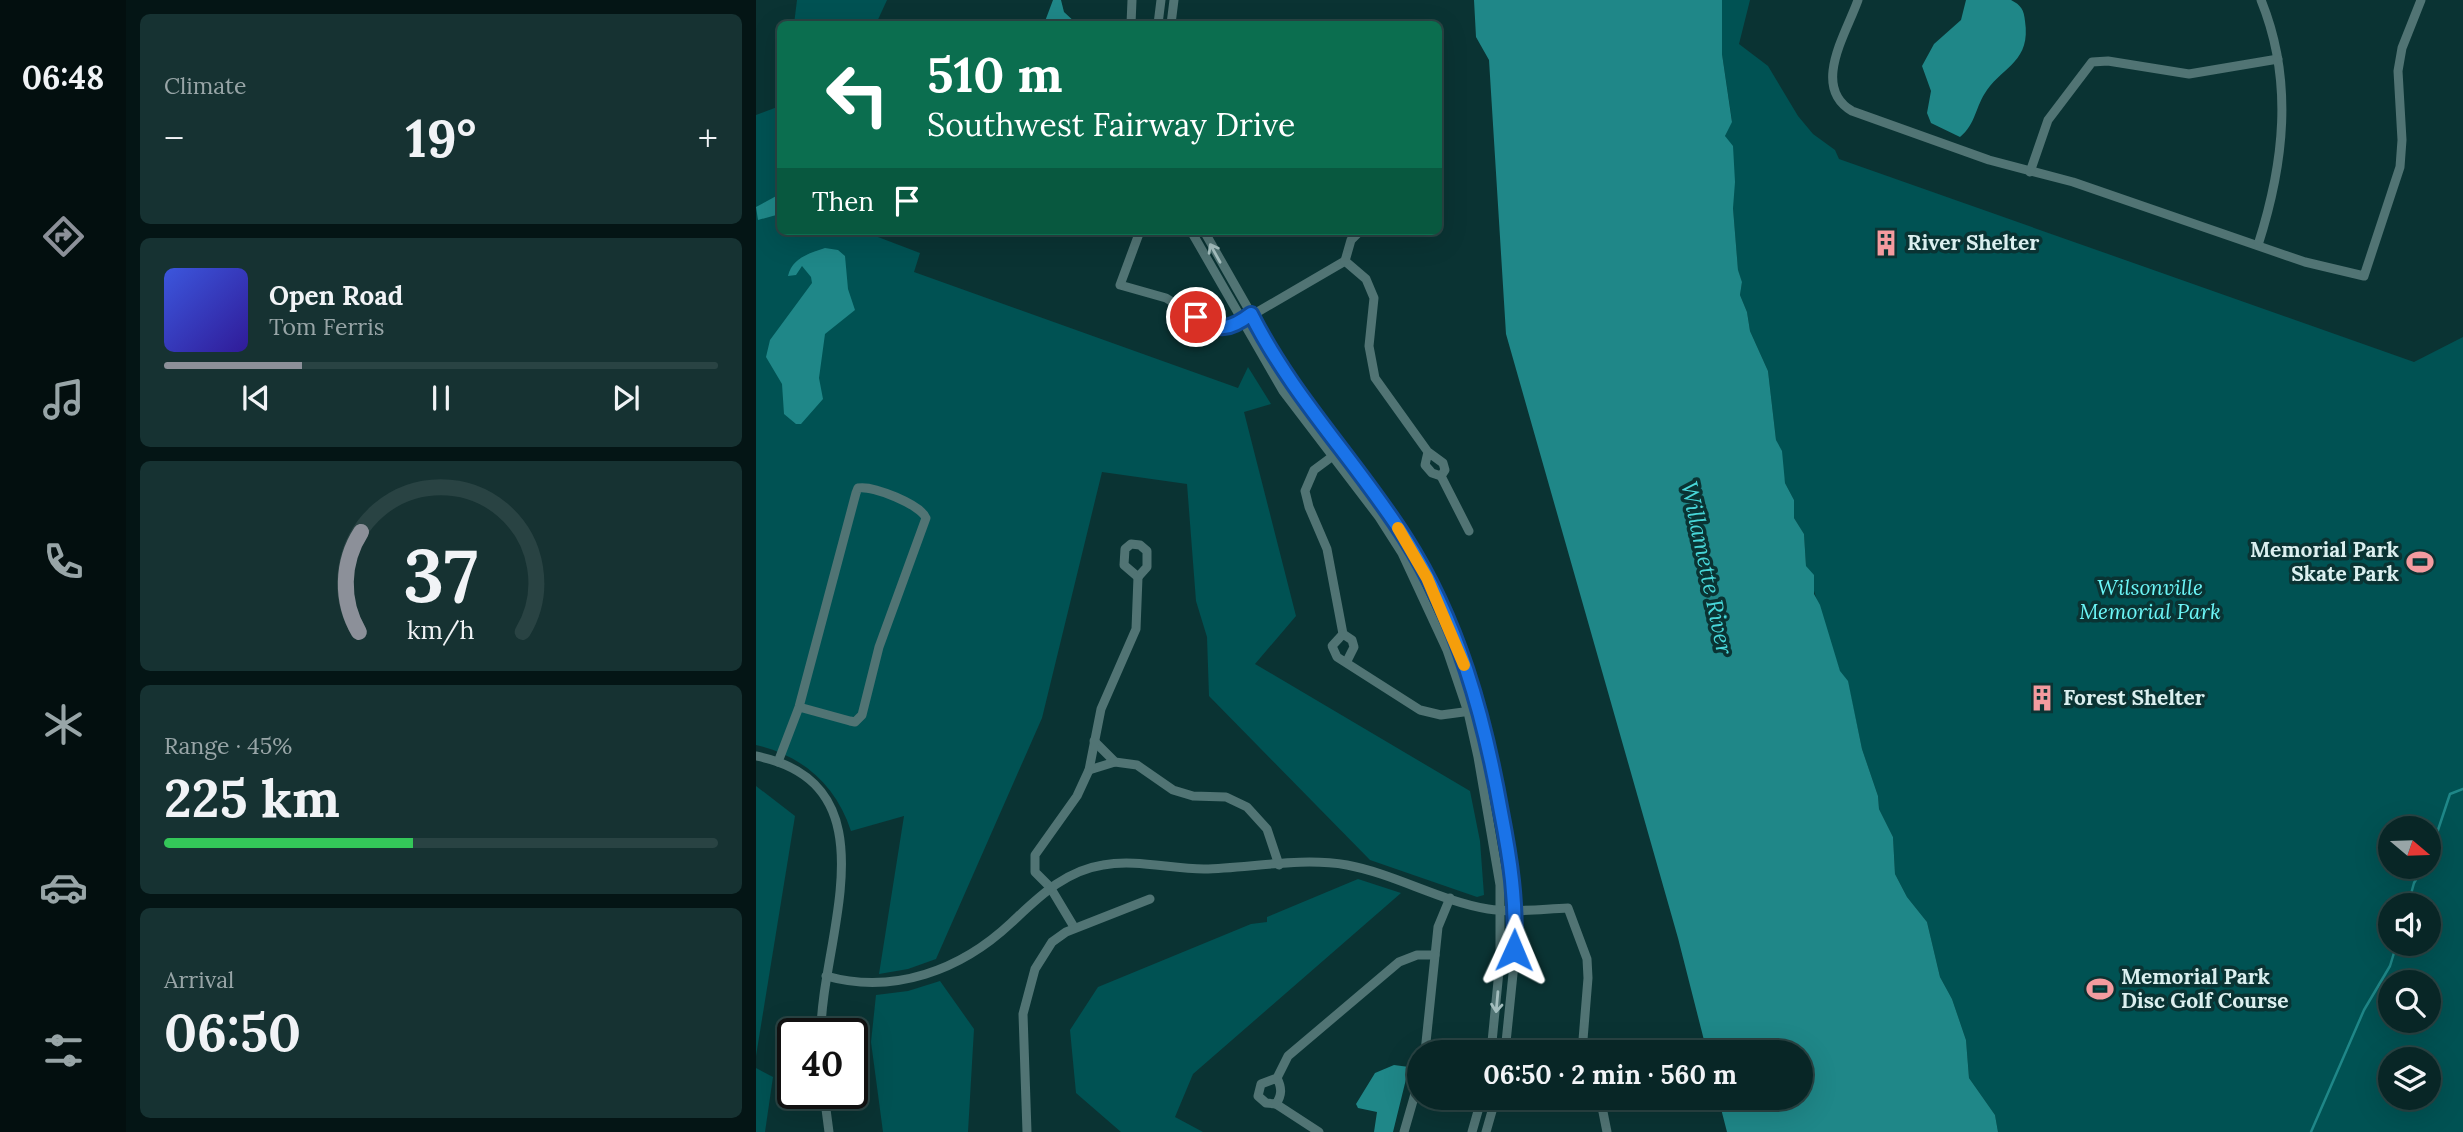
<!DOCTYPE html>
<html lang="en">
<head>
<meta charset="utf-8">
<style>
  body { margin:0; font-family:Lora,serif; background:#163232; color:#f1f3f6; height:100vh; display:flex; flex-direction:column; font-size:26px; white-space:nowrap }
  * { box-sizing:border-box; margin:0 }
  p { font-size:23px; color:#98a5a7 }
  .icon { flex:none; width:38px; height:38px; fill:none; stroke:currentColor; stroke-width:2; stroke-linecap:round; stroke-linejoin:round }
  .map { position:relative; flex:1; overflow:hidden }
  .side { display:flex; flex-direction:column; gap:14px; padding:14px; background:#041515; width:630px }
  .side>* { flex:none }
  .hud { position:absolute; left:21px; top:21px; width:665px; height:214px; border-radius:10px; box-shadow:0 7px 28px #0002,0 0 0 2px #294343; background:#0b6e4f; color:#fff; overflow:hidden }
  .needle { width:46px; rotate:109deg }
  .controls { position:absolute; left:1622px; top:816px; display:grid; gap:14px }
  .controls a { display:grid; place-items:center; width:63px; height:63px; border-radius:50%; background:#082626; box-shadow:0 7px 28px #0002,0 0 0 2px #294343; font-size:35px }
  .speed { position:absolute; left:21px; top:1018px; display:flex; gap:14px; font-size:35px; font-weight:700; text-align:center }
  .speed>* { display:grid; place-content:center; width:91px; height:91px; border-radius:50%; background:#082626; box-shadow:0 7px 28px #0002,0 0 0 2px #294343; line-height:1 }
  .speed .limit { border:4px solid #111; border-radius:10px; background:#fff; color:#111 }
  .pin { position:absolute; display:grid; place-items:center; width:60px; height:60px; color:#fff; margin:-30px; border:4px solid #fff; border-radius:50%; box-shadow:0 2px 7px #0007 }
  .me { position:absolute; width:77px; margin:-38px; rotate:1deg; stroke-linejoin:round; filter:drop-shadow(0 0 5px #0008) }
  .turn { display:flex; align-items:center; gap:24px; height:147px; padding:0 35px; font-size:32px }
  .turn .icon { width:91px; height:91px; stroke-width:2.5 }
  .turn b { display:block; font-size:49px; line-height:60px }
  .then { display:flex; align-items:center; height:66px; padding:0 35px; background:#0003; gap:14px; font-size:26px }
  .big { font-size:52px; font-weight:800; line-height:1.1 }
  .side .widget { flex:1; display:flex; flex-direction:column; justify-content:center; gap:10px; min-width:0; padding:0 24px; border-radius:10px; background:#163232 }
  .side .dial { align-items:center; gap:0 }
  .dial svg { height:182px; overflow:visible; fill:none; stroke:#294343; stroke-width:7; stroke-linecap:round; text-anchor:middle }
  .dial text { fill:#f1f3f6; stroke:none }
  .song { display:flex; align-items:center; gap:21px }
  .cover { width:84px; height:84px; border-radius:10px; background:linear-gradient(135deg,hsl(230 70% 55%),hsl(250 70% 35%)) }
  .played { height:7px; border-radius:4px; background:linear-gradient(90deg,#8c9099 25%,#294343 25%) }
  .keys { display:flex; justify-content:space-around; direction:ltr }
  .heat { display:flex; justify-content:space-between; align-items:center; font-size:38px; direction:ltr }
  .charge { height:10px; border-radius:5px; background:linear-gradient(90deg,#34c759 45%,#294343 0) }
  .trip { position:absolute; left:651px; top:1040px; width:406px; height:70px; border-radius:35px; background:#082626; box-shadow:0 7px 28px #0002,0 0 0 2px #294343; font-weight:800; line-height:70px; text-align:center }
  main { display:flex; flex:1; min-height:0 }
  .tabs { display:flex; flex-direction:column; width:126px; justify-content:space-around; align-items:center; background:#030f0f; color:#98a5a7 }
  .tabs .icon { width:49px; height:49px }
  .tabs .current { color:#8c9099 }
  .tabs b { font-size:32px; color:#f1f3f6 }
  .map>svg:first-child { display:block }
</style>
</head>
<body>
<main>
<nav class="tabs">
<b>06:48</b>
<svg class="icon current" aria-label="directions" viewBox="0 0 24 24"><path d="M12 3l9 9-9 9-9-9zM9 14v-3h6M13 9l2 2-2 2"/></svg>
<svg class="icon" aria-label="music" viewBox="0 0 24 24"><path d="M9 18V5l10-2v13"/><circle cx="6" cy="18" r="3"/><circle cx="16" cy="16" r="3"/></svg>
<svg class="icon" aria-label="phone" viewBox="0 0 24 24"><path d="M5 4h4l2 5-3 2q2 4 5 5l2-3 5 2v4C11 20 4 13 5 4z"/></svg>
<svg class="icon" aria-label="climate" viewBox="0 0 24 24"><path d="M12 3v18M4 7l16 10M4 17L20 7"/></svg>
<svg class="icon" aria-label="car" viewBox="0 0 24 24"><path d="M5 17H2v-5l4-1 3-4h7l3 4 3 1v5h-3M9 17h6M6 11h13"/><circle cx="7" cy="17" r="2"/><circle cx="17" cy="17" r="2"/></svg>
<svg class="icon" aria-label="filters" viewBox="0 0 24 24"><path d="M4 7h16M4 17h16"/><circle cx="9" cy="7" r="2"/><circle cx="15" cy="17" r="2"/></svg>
</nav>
<section class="side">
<div class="widget"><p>Climate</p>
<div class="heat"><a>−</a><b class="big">19°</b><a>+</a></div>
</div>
<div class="widget">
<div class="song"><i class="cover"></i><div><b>Open Road</b><p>Tom Ferris</p></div></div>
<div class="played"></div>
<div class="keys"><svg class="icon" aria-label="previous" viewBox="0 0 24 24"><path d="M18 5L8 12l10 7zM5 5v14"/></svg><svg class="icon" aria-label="pause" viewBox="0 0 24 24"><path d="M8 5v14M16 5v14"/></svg><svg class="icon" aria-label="next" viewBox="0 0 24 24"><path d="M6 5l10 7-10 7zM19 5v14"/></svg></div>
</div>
<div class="widget dial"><svg viewBox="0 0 100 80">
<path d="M14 69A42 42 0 1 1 86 69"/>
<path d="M14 69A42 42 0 0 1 15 25" stroke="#8c9099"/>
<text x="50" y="56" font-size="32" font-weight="700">37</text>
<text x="50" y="72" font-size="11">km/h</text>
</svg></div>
<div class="widget"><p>Range · 45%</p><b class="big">225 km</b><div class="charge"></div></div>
<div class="widget"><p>Arrival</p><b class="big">06:50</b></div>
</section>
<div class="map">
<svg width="1707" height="1132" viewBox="0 0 1707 1132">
  <rect width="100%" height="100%" fill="#0a3333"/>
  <g fill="#005253" fill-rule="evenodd">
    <path d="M 41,0 L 131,0 L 120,24 L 38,24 Z"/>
    <path d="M 966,0 L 994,0 L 983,44 L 1012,66 L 1042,116 L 1057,134 L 1079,150 L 1083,159 L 1658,362 L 1707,337 L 1707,1132 L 1242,1132 L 1239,1115 L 1213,1078 L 1210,1040 L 1196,999 L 1184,977 L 1171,922 L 1151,897 L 1139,874 L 1137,837 L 1123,809 L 1122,796 L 1106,749 L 1093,688 L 1084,672 L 1050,566 L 1048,534 L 1038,518 L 1038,500 L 1029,483 L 1020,440 L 1012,371 L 994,331 L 991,312 L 984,295 L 986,282 L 982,271 L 977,208 L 977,158 L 969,136 L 976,121 L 966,54 ZM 1634,828 L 1673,828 L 1673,866 L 1634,866 ZM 1634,905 L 1673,905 L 1673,943 L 1634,943 ZM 1634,982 L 1673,982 L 1673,1020 L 1634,1020 ZM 1634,1059 L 1673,1059 L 1673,1097 L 1634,1097 Z"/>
    <path d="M 24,106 L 24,231 L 123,231 L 122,237 L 164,253 L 158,272 L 482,388 L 492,367 L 515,404 L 488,412 L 540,616 L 499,664 L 714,791 L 724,841 L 728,895 L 721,897 L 614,860 L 453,696 L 451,637 L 440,601 L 431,484 L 346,472 L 286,718 L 180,959 L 152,969 L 123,974 L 148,816 L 95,831 C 80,785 47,756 0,745 L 0,115 Z"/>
    <path d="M 0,786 L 39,816 L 0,1056 Z"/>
    <path d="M 602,879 L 645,893 L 437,1074 L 419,1117 L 447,1132 L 365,1132 L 320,1093 L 314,1030 L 342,987 L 495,924 L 511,922 L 511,917 Z"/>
    <path d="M 184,981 L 218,1029 L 212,1132 L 127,1132 L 115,1042 L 120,995 L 152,991 Z"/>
    <path d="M 0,1068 L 17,1077 L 9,1132 L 0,1132 Z"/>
  </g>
  <g fill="#1f8788">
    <path d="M 297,0 L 305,0 L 308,12 L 321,24 L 288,24 Z"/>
    <path d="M 718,0 L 966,0 L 966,54 L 976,122 L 969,136 L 977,146 L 979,182 L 977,208 L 982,270 L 986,282 L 984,295 L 991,312 L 994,331 L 1012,371 L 1020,440 L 1026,451 L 1029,483 L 1038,500 L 1038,518 L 1048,534 L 1050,566 L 1058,575 L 1058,594 L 1064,605 L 1084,671 L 1092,681 L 1106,749 L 1122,796 L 1123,809 L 1137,837 L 1139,874 L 1151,897 L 1171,922 L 1184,977 L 1196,999 L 1210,1040 L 1213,1078 L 1239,1115 L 1242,1132 L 971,1132 L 962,1097 L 1045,1097 L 1045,1052 L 951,1052 L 922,938 L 750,334 L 733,60 L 720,37 Z"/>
    <path d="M 1210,0 L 1255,0 C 1265,5 1268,10 1269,21 C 1275,61 1248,66 1231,90 C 1219,107 1220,124 1204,137 L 1175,123 L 1171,113 L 1175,91 L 1166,66 L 1178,44 L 1205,20 Z"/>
    <path d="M 24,194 L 24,214 L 2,220 L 0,207 Z"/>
    <path d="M 69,248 L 82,250 L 89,256 L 92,289 L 99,310 L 69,334 L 63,378 L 67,399 L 45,424 L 40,424 L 28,414 L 26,384 L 10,357 L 14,340 L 56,283 L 55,277 L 46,266 L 40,275 L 32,276 C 36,258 54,253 69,248 Z"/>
    <path d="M 638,1065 L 653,1067 L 637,1132 L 618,1132 L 621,1112 L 602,1108 L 600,1104 L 619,1073 Z"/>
  </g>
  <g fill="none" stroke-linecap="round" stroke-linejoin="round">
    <g stroke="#1f8788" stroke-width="2.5">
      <path d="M 1673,857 L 1694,794 L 1707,789"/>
      <path d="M 1652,905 L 1658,883 L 1668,866"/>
      <path d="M 1555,1132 L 1608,1010 L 1634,966 L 1641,943"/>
    </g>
    <g stroke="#517474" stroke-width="9">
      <path d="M 1102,0 C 1090,34 1055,87 1096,111 L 1233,160 L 1317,182 L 1549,262 L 1608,276 L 1644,167 L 1646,140 L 1642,71 L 1646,48 L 1665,0"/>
      <path d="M 375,24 L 376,0"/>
      <path d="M 402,24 L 405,0"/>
      <path d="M 415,24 L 418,0"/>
      <path d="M 1274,172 L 1292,120 L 1336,62 L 1352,61 L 1433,74 L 1522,59"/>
      <path d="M 384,231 L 364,285 L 410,298 L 462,330 L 486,321 L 589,261"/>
      <path d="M 435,231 L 527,391 L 623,517 L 646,553 L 691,650 L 712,712 L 722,757 L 744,885 L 744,961 L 735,1052"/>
      <path d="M 448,231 L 538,389 L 660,557 L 704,653 L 731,735 L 758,889 L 758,964 L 749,1052"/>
      <path d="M 1502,245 C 1528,164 1538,81 1505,0"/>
      <path d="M 589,261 L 610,279 L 618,298 L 613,346 L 619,378 L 672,452 L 687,463 L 689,470 L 685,476 L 676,473 L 669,465 L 672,452"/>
      <path d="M 589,261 L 595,240 L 604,231"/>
      <path d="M 581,453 L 558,470 L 549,491 L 553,507 L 571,549 L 587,634"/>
      <path d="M 685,476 L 713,531"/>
      <path d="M 375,544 L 384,545 L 391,551 L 391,567 L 382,577 L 368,565 L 369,549 Z"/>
      <path d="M 591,661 L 598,647 L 596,640 L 587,634 L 576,646 L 581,657 L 664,710 L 685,715 L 715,711"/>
      <path d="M 338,741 L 359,762 L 381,765 L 417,790 L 437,796 L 470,797 L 491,807 L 511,829 L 523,865"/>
      <path d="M 0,756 C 142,784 64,942 65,1034"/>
      <path d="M 22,762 L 43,707 L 100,493 L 102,488 C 117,485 165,505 170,518 L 123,647 L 106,715 L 99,722 L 94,721 L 43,707"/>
      <path d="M 333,770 L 359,762"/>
      <path d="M 318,927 L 294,887 L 279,872 L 279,855 L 321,796 L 333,770 L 345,709 L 380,629 L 382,577"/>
      <path d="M 70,976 C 138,995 205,970 255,923 C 282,898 308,871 347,865 C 380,859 415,869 448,869 C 494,868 545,857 591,865 C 639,874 684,901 732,909 C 758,913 786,909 812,908 L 831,959 L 832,978 L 826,1052"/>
      <path d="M 669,1052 L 682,927 L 694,898"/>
      <path d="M 521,1078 L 505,1084 L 502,1096 L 510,1103 L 520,1104 C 526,1095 526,1088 521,1078 L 532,1056 L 643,962 L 661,955 L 679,955"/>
      <path d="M 68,1094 L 73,1132"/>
      <path d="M 844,1097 L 851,1132"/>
      <path d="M 520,1104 L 563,1132"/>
      <path d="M 271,1132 L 267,1014 L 279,969 L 296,942 L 310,932 L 394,899"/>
      <path d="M 648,1132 L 663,1080"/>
      <path d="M 716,1132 L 726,1097"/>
      <path d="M 730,1132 L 740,1097"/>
    </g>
  </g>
  <defs><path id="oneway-shaft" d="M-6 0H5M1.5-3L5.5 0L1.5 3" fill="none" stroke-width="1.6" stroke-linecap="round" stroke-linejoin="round" transform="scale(1.75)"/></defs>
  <g stroke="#a4bebe">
    <use href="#oneway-shaft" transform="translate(459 253) rotate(-119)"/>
    <use href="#oneway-shaft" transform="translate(741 1002) rotate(95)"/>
  </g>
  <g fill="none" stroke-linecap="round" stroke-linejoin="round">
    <g stroke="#114b97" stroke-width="18">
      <path id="route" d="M 440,317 C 462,332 474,330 495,314 C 536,396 600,461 649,538 C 702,621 728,716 745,812 C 754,858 761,903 758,950"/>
    </g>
    <use href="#route" stroke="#1a73e8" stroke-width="12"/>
    <path stroke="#f59e0b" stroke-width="12" d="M 642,528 L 671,578 L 708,665"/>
  </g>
  <defs>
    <g id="building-bare" transform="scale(2.1)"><path d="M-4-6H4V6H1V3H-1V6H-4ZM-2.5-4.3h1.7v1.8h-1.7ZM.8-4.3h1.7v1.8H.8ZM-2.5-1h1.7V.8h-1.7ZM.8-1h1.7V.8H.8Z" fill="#f49b9f" stroke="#0a3333" stroke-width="2.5" paint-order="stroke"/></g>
    <g id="stadium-bare" transform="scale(2.1)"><path d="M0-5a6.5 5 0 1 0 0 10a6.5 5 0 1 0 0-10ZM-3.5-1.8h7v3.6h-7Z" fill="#f49b9f" stroke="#0a3333" stroke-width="2.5" paint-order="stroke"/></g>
  </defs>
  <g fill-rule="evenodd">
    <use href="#building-bare" x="1130" y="243"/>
    <use href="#stadium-bare" x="1664" y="562"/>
    <use href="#building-bare" x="1286" y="698"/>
    <use href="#stadium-bare" x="1344" y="989"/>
  </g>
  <g text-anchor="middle" stroke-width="7" stroke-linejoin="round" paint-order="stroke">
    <g font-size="21" font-weight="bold" fill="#dbefef" stroke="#0a3333" text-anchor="start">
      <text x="1151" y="250">River Shelter</text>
      <text x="1643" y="557" text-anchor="end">Memorial Park<tspan x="1643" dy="24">Skate Park</tspan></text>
      <text x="1307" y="705">Forest Shelter</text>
      <text x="1365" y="984">Memorial Park<tspan x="1365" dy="24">Disc Golf Course</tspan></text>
    </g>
    <g font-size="21" font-style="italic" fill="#6cf6f7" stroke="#0a3333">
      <text x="1394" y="595">Wilsonville<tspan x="1394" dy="24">Memorial Park</tspan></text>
    </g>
    <g font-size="23" font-style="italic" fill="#48d7d9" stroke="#0a3333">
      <text transform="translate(951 568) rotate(78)" y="8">Willamette River</text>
    </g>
  </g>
</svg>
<div class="controls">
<a><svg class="needle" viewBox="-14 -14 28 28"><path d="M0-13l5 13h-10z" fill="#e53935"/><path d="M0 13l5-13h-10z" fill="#98a5a7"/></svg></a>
<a><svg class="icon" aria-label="sound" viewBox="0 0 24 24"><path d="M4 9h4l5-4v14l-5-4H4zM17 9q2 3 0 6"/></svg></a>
<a><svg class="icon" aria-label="search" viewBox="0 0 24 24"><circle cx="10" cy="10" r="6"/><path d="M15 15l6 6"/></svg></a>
<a><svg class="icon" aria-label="layers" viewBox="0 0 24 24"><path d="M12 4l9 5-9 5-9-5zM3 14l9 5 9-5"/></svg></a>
</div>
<div class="speed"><div class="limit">40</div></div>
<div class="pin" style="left:440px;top:317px;background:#d93025"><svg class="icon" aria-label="arrive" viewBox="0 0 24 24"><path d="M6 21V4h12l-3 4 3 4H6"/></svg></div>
<svg class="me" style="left:758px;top:950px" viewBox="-20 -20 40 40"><path d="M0-17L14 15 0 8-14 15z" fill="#1a73e8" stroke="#fff" stroke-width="4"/></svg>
<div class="trip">06:50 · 2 min · 560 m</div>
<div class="hud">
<div class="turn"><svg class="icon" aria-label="left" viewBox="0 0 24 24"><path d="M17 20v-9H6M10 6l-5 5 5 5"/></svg><div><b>510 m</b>Southwest Fairway Drive</div></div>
<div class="then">Then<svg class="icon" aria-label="arrive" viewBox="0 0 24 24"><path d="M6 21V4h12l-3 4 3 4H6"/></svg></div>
</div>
</div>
</main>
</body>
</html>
